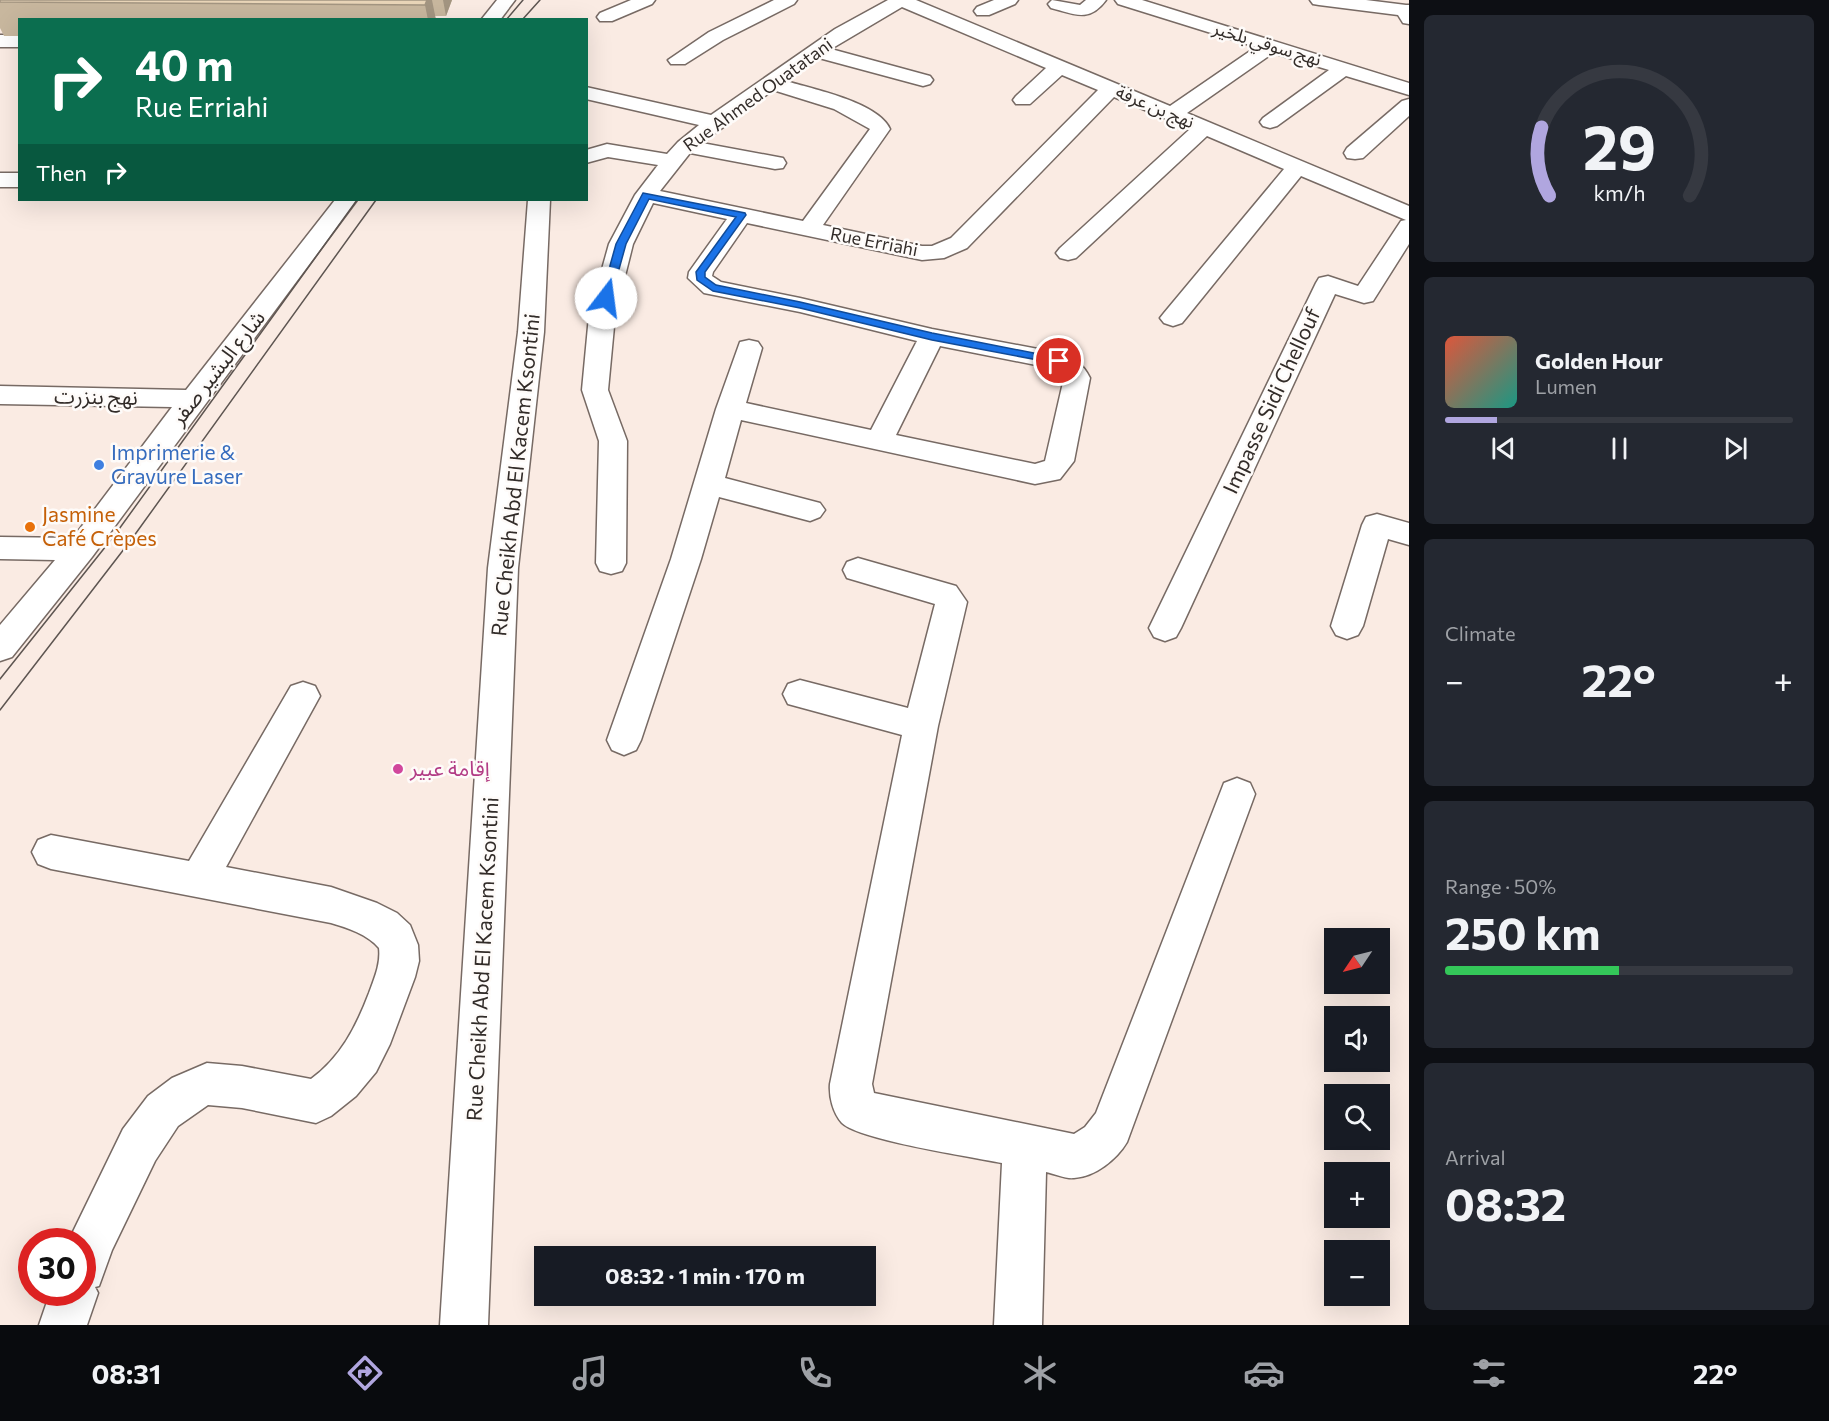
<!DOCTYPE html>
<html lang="en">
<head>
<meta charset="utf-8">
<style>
  body { margin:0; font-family:Commissioner,"Noto Sans Arabic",sans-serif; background:#242831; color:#f1f3f6; height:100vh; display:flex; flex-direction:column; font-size:22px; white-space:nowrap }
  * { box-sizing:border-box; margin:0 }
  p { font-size:20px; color:#9ea1a6 }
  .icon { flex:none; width:33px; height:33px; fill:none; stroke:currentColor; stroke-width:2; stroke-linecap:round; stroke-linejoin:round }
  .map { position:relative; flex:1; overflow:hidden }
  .sheet { display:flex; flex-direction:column; gap:15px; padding:15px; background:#0d0f14; width:420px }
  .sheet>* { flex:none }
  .hud { position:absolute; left:18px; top:18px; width:570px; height:183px; border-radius:0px; box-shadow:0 6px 24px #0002; background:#0b6e4f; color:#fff; overflow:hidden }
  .needle { width:39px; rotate:235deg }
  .controls { position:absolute; left:1324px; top:928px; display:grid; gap:12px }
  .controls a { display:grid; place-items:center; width:66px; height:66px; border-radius:0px; background:#171b24; box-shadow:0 6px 24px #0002; font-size:30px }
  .speed { position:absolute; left:18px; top:1228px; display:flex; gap:12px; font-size:30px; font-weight:700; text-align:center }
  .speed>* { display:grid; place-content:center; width:78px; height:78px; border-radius:50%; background:#171b24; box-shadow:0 6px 24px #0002; line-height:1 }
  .speed .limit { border:9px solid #d22; background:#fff; color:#111 }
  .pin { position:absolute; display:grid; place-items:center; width:51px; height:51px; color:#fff; margin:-26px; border:3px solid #fff; border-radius:50%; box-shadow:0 2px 6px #0007 }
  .me { position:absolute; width:66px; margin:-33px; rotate:15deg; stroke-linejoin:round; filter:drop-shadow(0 0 4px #0008) }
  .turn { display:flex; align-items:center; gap:21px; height:126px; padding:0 18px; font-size:27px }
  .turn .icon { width:78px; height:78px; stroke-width:2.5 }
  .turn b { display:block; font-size:42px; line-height:51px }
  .then { display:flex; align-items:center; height:57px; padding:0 18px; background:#0003; gap:12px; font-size:22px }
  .big { font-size:45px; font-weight:700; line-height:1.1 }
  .sheet .card { flex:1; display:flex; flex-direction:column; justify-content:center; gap:9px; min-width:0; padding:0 21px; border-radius:9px; background:#242831 }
  .sheet .dial { align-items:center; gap:0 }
  .dial svg { height:156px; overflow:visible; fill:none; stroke:#363941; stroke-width:7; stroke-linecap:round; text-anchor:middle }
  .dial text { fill:#f1f3f6; stroke:none }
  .song { display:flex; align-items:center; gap:18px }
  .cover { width:72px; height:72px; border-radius:9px; background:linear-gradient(135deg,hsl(10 70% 55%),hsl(170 70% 35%)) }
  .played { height:6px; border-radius:3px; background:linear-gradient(90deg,#b0a6df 15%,#363941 15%) }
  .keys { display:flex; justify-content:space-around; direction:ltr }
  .heat { display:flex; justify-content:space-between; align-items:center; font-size:33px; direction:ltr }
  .charge { height:9px; border-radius:4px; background:linear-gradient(90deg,#34c759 50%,#363941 0) }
  .trip { position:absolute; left:534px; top:1246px; width:342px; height:60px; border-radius:0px; background:#171b24; box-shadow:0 6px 24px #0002; font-weight:700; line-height:60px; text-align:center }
  .tabs { display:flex; height:96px; justify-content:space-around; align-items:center; background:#090b0e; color:#9ea1a6 }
  .tabs .icon { width:42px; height:42px }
  .tabs .selected { color:#b0a6df }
  .tabs b { font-size:27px; color:#f1f3f6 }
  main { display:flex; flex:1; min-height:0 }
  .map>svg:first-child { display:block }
</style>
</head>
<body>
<main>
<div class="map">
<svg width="1409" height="1325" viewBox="0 0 1409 1325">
  <rect width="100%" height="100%" fill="#faebe3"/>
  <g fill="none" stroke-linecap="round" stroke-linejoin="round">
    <g stroke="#776a64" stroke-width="3">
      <g id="minor">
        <path d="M 497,0 L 515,0 L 500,20 L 481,20 Z"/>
        <path d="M 631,0 L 655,0 L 652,4 L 612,21 L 600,21 L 597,17 L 600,13 Z"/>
        <path d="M 774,0 L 797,0 L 794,4 L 723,40 L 685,64 L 671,64 L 668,60 L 709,32 Z"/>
        <path d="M 888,0 L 916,0 L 1170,106 L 1256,47 L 1118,4 L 1115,0 L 1142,0 L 1409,83 L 1409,95 L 1346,76 L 1277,126 L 1270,128 L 1263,126 L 1260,122 L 1263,118 L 1329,70 L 1273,53 L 1187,113 L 1409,206 L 1409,244 L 1373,301 L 1364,303 L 1335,294 L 1181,628 L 1176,637 L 1165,641 L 1154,637 L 1149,628 L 1316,283 L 1319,278 L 1328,276 L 1358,286 L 1401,221 L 1406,220 L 1301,176 L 1182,323 L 1173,326 L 1164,323 L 1160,318 L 1164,313 L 1284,169 L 1207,136 L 1076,258 L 1068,260 L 1060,258 L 1056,253 L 1060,248 L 1190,129 L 1114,97 L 967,248 L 944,258 L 922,260 L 747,223 L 713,272 L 712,276 L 721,282 L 800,298 L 932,329 L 1059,353 C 1074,357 1083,364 1090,378 L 1074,461 L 1060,479 L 1035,484 L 741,420 L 725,478 L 820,503 L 825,510 L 820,517 L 810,521 L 719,497 L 701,559 L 641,740 L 636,750 L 624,755 L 612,750 L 607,740 L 671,559 L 716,409 L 740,342 L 749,340 L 758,342 L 762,348 L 746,403 L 871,430 L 917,341 L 800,312 L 704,293 L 688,278 L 689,272 L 727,219 L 653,203 L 633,244 L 615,316 L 608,390 L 627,441 L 626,563 L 622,571 L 611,574 L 600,571 L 596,563 L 599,441 L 582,390 L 589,316 L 609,244 L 635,195 L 658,165 L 608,157 L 586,163 L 586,150 L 607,144 L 667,154 L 678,142 L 699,125 L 586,99 L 586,87 L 711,115 L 835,29 ZM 902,7 L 1046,68 L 1016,96 L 1013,100 L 1016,104 L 1030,104 L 1062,75 L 1098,90 L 951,238 L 932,246 L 922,246 L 823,225 L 890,129 C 878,102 812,89 786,81 L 819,58 L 923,86 L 930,84 L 933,80 L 930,76 L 831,49 ZM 773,90 L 834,109 L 870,129 L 803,221 L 660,191 L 690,153 L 775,169 L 783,168 L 786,163 L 783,158 L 702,143 ZM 940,346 L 1051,368 L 1064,378 L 1045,461 L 1035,464 L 896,435 Z"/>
        <path d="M 994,0 L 1018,0 L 1015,4 L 989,15 L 977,15 L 974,11 L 977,7 Z"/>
        <path d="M 1052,0 L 1080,5 L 1086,0 L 1106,0 C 1089,23 1074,14 1051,8 L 1048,4 Z"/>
        <path d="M 1310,0 L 1366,0 L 1406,5 L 1409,5 L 1409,24 L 1403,23 L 1398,15 L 1319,5 L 1313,4 Z"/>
        <rect x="0" y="35" width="20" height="12"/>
        <path d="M 1409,99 L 1409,116 L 1363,158 L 1355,159 L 1347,158 L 1344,153 L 1347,148 L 1402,101 Z"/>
        <rect x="0" y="173" width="20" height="14"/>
        <path d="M 335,200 L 357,200 L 92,557 L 12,657 L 0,661 L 0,625 L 55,560 L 0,559 L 0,537 L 73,538 L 172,407 L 0,404 L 0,386 L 186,390 Z"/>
        <path d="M 528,200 L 550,200 L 544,332 L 518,568 L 488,1325 L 440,1325 L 488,568 L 518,332 Z"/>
        <path d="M 1377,514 L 1409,523 L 1409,545 L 1388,539 L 1363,626 L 1358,635 L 1347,639 L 1336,635 L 1331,626 L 1362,525 L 1366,517 Z"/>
        <path d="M 858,558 L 956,586 L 967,602 L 938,726 L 872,1084 L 874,1093 L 1074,1134 L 1085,1127 L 1096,1113 L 1224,783 L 1237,778 L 1250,783 L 1255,794 L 1127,1142 C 1117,1159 1095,1177 1074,1178 C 1066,1179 1055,1174 1046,1172 L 1042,1325 L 994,1325 L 1002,1163 C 972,1157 859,1140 842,1123 C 833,1113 829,1097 830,1084 L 902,735 L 788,704 L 783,694 L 788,684 L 800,680 L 908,708 L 935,604 L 847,578 L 843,570 L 847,562 Z"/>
        <path d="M 303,682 L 315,686 L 320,696 L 226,867 L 331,887 L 377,903 L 397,913 L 410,925 L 418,945 L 419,961 L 415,977 L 390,1044 L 376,1072 L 356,1096 L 331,1116 L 316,1123 L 242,1108 L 208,1105 L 178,1126 L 155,1161 L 112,1250 L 99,1286 L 95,1287 L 98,1293 L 87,1325 L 39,1325 L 50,1293 L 82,1293 L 82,1242 L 68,1242 L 123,1129 L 148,1096 L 172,1078 L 207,1063 L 242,1066 L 311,1079 C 341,1057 356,1027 369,993 C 374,979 381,964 379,948 C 367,934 348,928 331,923 L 51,869 L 38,864 L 32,852 L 38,840 L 51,835 L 189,861 L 291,686 Z"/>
      </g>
    </g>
    <use href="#minor" fill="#fff" fill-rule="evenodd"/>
    <g stroke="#5d5551" stroke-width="1.5">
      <path d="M 506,20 L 523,0"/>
      <path d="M 522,20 L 540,0"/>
      <path d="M 0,679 L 114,536 L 357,200"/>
      <path d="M 0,710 L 131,540 L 376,200"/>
    </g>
  </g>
  <path fill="#c8b79e" d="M 0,0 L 452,0 L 446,16 L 435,16 L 436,20 L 20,20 L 20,36 L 4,36 L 0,28 Z"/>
  <g fill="#a39581">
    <path d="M 427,0 L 432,0 L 436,20 L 428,20 L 425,5 Z"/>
    <path d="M 443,0 L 452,0 L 446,16 Z"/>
  </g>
  <path fill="#e9d5b8" stroke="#a39581" stroke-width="1.5" d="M 0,0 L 427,0 L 425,5 L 0,2 Z"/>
  <path fill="#1a73e8" stroke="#114b97" stroke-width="1.5" d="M 643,193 L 745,213 L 746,215 L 705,272 L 705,277 L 716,285 L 800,302 L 932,333 L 1059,358 L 1065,361 L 1059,364 L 932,340 L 800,308 L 713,291 L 697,280 L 696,272 L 736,217 L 649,199 L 626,244 L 611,298 L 602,300 L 601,298 L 616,244 Z"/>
  <circle fill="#3f7fe0" stroke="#fefbf9" stroke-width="2" cx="99" cy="465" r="6"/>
  <circle fill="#e8710a" stroke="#fefbf9" stroke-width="2" cx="30" cy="527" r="6"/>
  <circle fill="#d1479c" stroke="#fefbf9" stroke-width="2" cx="398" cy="769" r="6"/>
  <g text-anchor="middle" stroke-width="5" stroke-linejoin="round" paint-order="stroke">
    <g font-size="18" fill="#322c29" stroke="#fefbf9">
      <text transform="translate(1267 44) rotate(17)" y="6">نهج سوقي بلخير</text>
      <text transform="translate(758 95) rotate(-36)" y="6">Rue Ahmed Ouatatani</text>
      <text transform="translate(1155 107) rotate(23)" y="6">نهج بن عرفة</text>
      <text transform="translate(874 242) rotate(11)" y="6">Rue Erriahi</text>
    </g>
    <g font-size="21" fill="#322c29" stroke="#fefbf9">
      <text transform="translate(218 368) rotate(-52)" y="7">شارع البشير صفر</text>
      <text transform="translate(96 397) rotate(1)" y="7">نهج بنزرت</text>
      <text transform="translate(1272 401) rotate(-65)" y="7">Impasse Sidi Chellouf</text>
      <text transform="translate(516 475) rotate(-84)" y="7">Rue Cheikh Abd El Kacem Ksontini</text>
      <text transform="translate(483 959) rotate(-87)" y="7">Rue Cheikh Abd El Kacem Ksontini</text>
    </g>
    <g font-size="21" fill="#366cbe" stroke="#fefbf9" text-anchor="start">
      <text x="111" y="460">Imprimerie &amp;<tspan x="111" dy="24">Gravure Laser</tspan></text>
    </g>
    <g font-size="21" fill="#c56008" stroke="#fefbf9" text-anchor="start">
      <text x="42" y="522">Jasmine<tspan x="42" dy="24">Café Crèpes</tspan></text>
    </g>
    <g font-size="21" fill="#b23c85" stroke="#fefbf9" text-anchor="start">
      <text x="410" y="776">إقامة عبير</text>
    </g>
  </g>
</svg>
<div class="controls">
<a><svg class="needle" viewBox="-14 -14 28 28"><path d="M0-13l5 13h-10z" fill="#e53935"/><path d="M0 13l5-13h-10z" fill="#9ea1a6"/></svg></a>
<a><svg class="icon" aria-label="sound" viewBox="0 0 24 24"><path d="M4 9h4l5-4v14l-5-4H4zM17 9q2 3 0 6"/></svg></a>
<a><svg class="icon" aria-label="search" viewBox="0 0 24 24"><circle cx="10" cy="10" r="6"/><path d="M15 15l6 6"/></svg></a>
<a>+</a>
<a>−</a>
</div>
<div class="speed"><div class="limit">30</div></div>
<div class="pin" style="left:1059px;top:361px;background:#d93025"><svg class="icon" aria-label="arrive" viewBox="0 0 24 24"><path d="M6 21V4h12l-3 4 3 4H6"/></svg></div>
<svg class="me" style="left:606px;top:298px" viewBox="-20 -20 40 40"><circle r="19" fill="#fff"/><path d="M0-13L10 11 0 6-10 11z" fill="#1a73e8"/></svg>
<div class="trip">08:32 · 1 min · 170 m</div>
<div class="hud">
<div class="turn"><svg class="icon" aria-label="right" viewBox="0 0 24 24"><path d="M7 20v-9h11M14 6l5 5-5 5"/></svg><div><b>40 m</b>Rue Erriahi</div></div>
<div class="then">Then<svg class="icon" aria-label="right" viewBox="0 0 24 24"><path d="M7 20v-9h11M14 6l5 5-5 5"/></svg></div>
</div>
</div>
<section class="sheet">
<div class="card dial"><svg viewBox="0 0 100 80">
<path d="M14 69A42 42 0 1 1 86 69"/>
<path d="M14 69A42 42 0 0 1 10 34" stroke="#b0a6df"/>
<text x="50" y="56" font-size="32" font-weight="700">29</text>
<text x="50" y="72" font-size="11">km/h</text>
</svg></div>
<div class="card">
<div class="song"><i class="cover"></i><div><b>Golden Hour</b><p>Lumen</p></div></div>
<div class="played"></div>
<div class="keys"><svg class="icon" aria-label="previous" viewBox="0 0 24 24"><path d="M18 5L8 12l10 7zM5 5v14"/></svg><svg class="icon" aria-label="pause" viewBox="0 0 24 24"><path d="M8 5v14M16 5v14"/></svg><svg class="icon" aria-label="next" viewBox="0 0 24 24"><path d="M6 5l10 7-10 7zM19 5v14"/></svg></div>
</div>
<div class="card"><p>Climate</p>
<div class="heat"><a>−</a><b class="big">22°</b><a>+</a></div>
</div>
<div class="card"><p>Range · 50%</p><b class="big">250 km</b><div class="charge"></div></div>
<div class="card"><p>Arrival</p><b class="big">08:32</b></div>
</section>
</main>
<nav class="tabs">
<b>08:31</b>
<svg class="icon selected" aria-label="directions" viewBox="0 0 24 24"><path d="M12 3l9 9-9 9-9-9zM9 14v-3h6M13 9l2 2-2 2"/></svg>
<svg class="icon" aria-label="music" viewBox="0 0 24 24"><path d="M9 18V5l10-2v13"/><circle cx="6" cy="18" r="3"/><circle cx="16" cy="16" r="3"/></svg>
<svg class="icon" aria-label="phone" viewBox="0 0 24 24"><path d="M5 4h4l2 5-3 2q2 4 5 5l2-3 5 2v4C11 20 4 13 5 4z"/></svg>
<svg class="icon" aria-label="climate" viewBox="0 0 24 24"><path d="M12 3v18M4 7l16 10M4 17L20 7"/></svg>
<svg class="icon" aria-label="car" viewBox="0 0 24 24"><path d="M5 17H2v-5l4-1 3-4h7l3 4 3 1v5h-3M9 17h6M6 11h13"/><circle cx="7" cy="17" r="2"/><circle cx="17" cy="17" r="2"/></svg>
<svg class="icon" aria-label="filters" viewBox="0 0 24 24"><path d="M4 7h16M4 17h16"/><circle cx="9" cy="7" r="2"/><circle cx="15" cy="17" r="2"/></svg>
<b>22°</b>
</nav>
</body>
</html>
